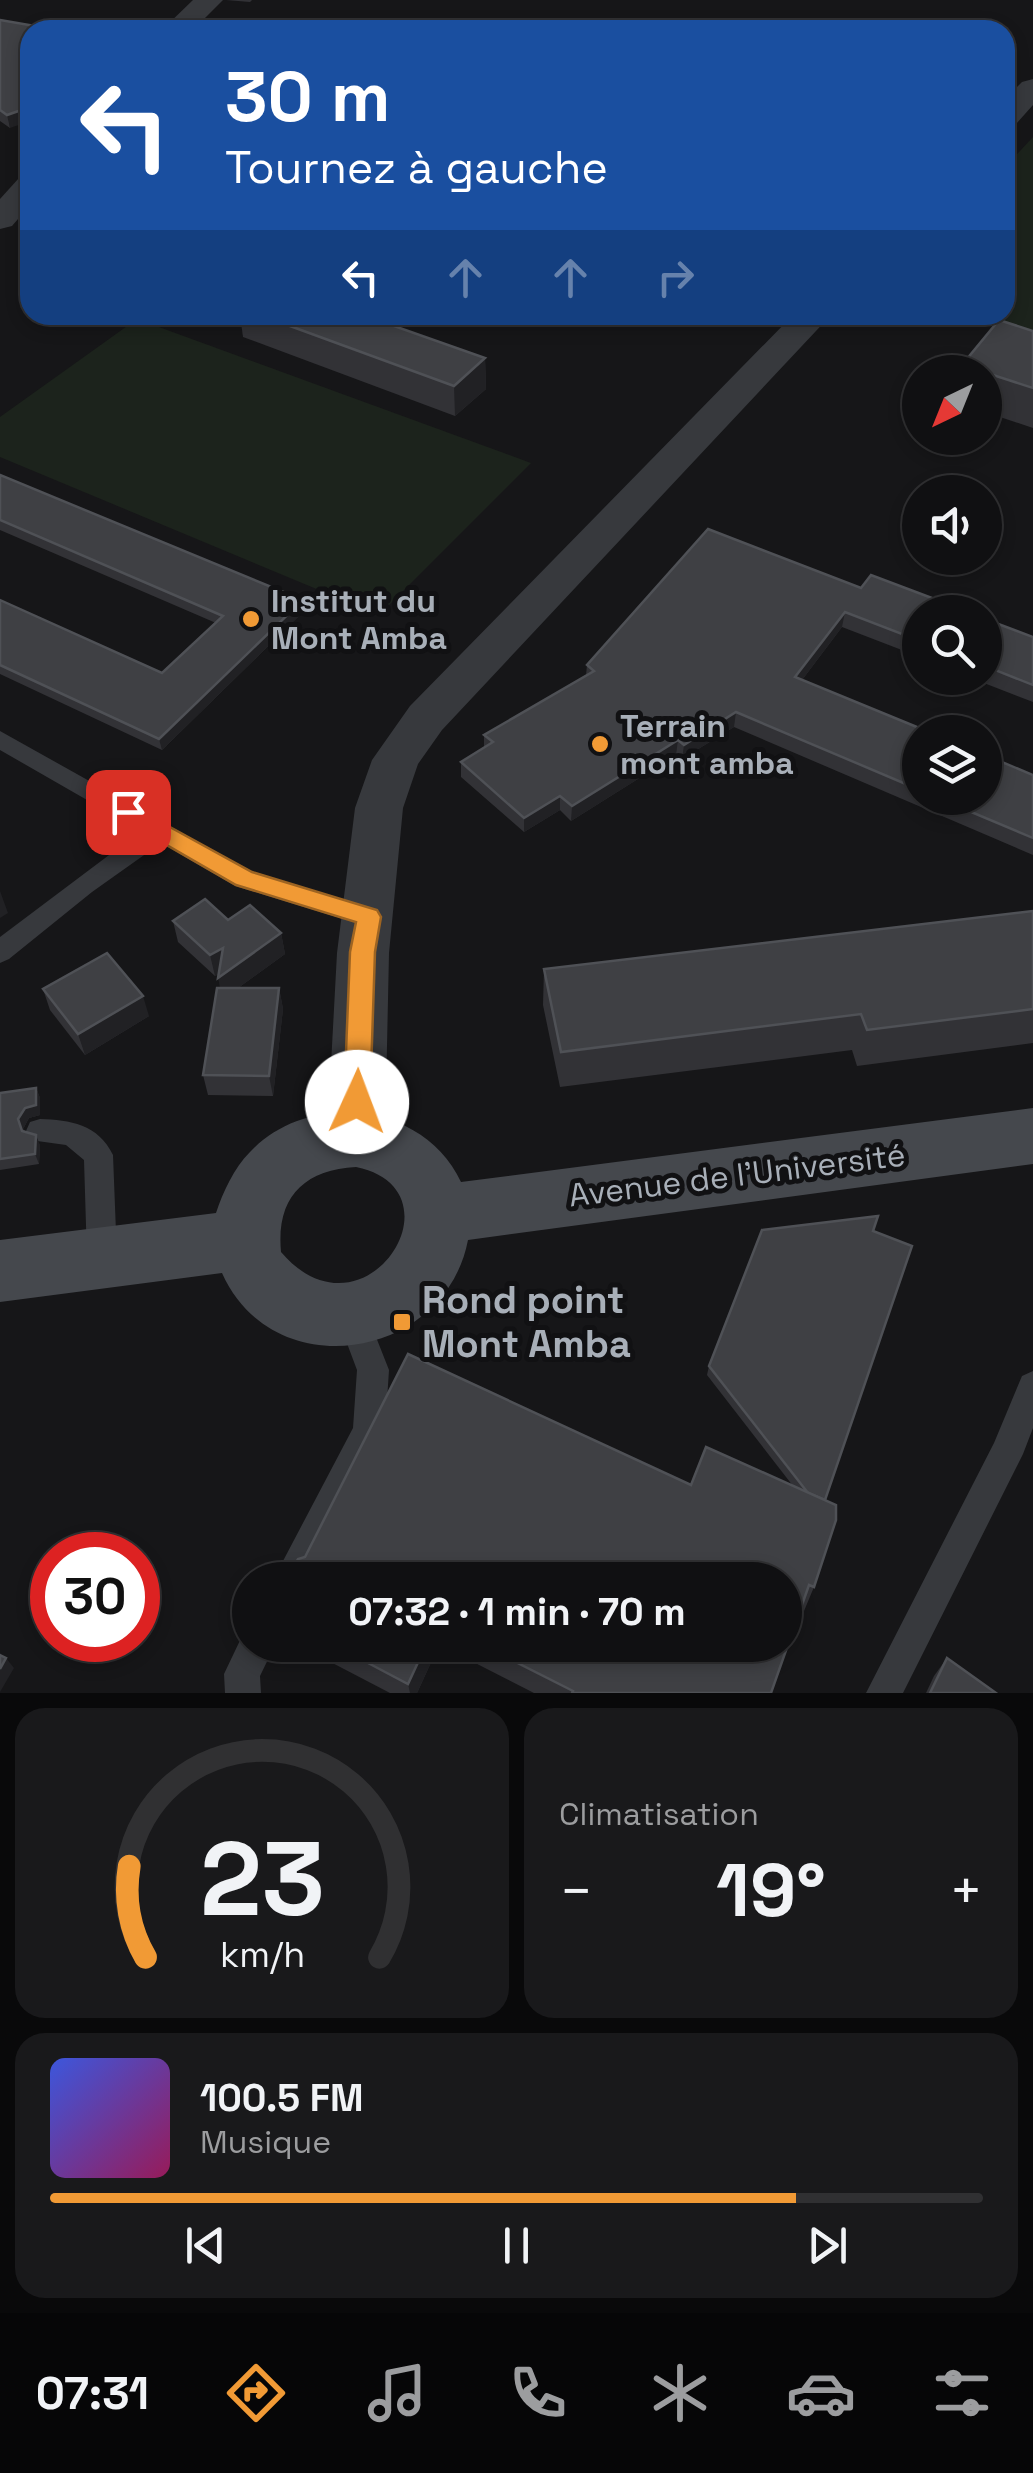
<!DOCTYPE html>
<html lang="fr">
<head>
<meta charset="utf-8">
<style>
  body { margin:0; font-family:"Space Grotesk",sans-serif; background:#19191b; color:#f1f3f6; height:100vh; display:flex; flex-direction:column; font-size:38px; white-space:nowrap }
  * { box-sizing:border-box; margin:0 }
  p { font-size:32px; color:#9c9d9f }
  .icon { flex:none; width:55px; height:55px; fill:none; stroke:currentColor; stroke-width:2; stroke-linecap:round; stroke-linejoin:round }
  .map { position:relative; height:1693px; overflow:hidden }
  .details { display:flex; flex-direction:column; gap:15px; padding:15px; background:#09090a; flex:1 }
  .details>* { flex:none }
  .top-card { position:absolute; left:20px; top:20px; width:995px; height:305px; border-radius:30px; box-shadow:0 5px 15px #0003,0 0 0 2px #303032; background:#1a4fa0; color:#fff; overflow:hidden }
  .needle { width:65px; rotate:223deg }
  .fabs { position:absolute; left:902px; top:355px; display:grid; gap:20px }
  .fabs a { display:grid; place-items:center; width:100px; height:100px; border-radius:50%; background:#101012; box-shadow:0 5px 15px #0003,0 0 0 2px #303032; font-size:50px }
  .speed { position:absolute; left:30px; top:1532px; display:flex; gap:20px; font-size:50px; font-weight:700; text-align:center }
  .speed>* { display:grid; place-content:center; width:130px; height:130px; border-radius:50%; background:#101012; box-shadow:0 5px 15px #0003,0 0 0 2px #303032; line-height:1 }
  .speed .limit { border:15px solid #d22; background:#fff; color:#111 }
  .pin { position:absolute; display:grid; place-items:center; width:85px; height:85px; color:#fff; margin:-42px; border-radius:20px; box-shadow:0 5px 15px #0006 }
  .me { position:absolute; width:110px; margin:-55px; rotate:2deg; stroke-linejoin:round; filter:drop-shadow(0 0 8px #0008) }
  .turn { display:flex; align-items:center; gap:35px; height:210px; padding:0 40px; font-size:45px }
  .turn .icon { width:130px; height:130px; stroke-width:2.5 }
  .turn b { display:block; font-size:70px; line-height:85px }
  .lanes { display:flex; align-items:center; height:95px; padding:0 40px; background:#0003; justify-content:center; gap:50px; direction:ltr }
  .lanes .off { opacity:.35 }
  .big { font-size:75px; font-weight:700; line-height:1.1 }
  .details .widget { flex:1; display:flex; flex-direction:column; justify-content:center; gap:15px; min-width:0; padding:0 35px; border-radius:30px; background:#19191b }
  .details .dial { align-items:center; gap:0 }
  .dial svg { height:260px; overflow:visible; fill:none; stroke:#303032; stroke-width:7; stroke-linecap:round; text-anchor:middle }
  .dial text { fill:#f1f3f6; stroke:none }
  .song { display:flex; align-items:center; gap:30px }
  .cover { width:120px; height:120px; border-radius:15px; background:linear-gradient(135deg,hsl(230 70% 55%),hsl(330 70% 35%)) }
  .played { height:10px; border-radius:5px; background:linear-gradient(90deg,#f19a35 80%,#303032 80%) }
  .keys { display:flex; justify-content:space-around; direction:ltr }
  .heat { display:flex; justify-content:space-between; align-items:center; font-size:55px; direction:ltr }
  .details .tiles { flex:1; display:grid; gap:15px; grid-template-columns:1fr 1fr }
  .widget:last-child { grid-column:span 2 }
  .trip { position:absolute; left:232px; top:1562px; width:570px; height:100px; border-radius:50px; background:#101012; box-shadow:0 5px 15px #0003,0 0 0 2px #303032; font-weight:700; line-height:100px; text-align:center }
  .dock { display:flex; height:160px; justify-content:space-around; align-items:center; background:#060607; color:#9c9d9f }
  .dock .icon { width:70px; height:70px }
  .dock .active { color:#f19a35 }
  .dock b { font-size:45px; color:#f1f3f6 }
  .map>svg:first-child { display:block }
</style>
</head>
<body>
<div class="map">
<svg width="1033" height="1693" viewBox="0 0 1033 1693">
  <rect width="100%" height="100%" fill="#161618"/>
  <g fill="#1c231c">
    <path d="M 1033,137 L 1033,334 L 983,315 L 1005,315 L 1005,167 Z"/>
    <path d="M 137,319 L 531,463 L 379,615 L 0,457 L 0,417 Z"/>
  </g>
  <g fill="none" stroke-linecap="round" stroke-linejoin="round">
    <g fill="#37393d" fill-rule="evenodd">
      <path d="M 0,731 L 252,872 L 378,910 L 382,917 L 378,924 L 369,927 L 235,886 L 161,843 L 92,892 L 9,959 L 0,963 L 0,937 L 141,831 L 0,750 Z"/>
      <path d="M 40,1119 C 70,1120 98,1124 113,1155 L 117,1258 L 113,1268 L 102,1272 L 91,1268 L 87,1258 L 84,1160 L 66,1145 L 30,1140 L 26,1131 L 30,1122 Z"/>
      <path d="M 352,1299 L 363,1304 L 389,1370 L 385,1431 L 309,1580 L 273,1580 L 353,1428 L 357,1370 L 336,1314 L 341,1304 Z"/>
      <path d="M 1033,1371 L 1033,1428 L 1023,1454 L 903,1693 L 866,1693 L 994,1443 L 1022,1376 Z"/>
      <path d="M 250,1630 L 250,1645 L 275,1645 L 260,1676 L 261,1693 L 225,1693 L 224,1674 L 244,1632 Z"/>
    </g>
    <g fill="#37393d" fill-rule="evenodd">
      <path d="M 193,0 L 223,0 L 193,30 L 162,30 Z"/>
      <path d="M 1033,79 L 1033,105 L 1016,124 L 1005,126 L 1005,99 L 1022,82 Z"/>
      <path d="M 30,175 L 30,205 L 12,226 L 0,229 L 0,199 L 19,178 Z"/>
      <path d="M 793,315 L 831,315 L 442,730 L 418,764 L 403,808 L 389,953 L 385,1139 L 376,1157 L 356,1164 L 336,1157 L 327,1139 L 337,953 L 355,808 L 372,760 L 410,706 Z"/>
    </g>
    <path fill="#45484d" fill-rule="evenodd" d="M 1033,1108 L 1033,1164 L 468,1240 C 445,1360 273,1388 222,1273 L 0,1302 L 0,1240 L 216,1213 C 223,1192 234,1168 250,1152 C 309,1089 425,1103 461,1182 ZM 356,1167 C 467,1190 364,1349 281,1252 C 276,1198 303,1170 356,1167 Z"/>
  </g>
  <g fill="#323236">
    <path d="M 226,0 L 252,0 L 250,2 Z"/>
    <path d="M 0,20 L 10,128 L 0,121 Z"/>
    <path d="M 240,315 L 363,315 L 485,358 L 486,389 L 455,416 L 243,337 Z"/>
    <path d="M 1033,331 L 1033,428 L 985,412 L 985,372 L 961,372 L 962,365 Z"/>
    <path d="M 0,475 L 303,600 L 304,611 L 162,750 L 0,674 L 0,600 L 162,673 L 216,623 L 0,530 Z"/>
    <path d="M 708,529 L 920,612 L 920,657 L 842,627 L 802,680 L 920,732 L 920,798 L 985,798 L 1033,775 L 1033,855 L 734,727 L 682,759 L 676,755 L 571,821 L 560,810 L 524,832 L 461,777 L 461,762 L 484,747 L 484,735 L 586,675 L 587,665 Z"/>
    <path d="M 985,619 L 1033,637 L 1033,702 L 971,678 L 985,678 Z"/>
    <path d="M 1033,911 L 1033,1043 L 857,1066 L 852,1050 L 560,1087 L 543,1005 L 544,969 Z"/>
    <path d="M 228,920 L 281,933 L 285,954 L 238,988 L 279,988 L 283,1009 L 273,1096 L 208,1095 L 203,1075 L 220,988 L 219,974 L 215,976 L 178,942 L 173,921 Z"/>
    <path d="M 43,989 L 149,1016 L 85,1055 L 50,1010 Z"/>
    <path d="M 36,1088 L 40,1098 L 40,1115 L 29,1118 L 23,1129 L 40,1145 L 39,1164 L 0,1170 L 0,1093 Z"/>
    <path d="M 873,1231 L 825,1500 L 814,1587 L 804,1611 L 800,1609 L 771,1693 L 534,1693 L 440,1645 L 785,1645 L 691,1485 L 793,1486 L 707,1375 L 709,1366 Z"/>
    <path d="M 298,1645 L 439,1645 L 417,1693 L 390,1693 Z"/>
    <path d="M 947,1658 L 996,1693 L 926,1693 L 934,1676 Z"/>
  </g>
  <g fill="#212124">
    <path d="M 30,107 L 30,121 L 10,128 L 7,115 Z"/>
    <path d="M 485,358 L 486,389 L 455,416 L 454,386 Z"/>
    <path d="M 303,600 L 304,611 L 162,750 L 159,739 Z"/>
    <path d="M 845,612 L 842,627 L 793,692 L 795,677 Z"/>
    <path d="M 736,712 L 734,727 L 682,759 L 684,745 Z"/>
    <path d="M 678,740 L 676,755 L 571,821 L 572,806 Z"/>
    <path d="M 560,796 L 560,810 L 524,832 L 524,818 Z"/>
    <path d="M 0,891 L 8,913 L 0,918 Z"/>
    <path d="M 281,933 L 285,954 L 223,999 L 218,978 Z"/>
    <path d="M 223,948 L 227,969 L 215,976 L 210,955 Z"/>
    <path d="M 279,988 L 283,1009 L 273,1096 L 269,1076 Z"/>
    <path d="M 143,996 L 149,1016 L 85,1055 L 78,1034 Z"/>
    <path d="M 36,1088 L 40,1098 L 40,1115 L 29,1118 L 23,1129 L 27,1142 L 18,1119 Z"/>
    <path d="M 36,1135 L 40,1145 L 39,1164 L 35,1154 Z"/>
    <path d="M 426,1645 L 439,1645 L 417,1693 L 410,1693 L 408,1684 Z"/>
    <path d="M 6,1658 L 14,1668 L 0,1692 L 0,1669 Z"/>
  </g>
  <g fill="#3f4044" stroke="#4f5156" stroke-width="2.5">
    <path d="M 0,20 L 58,30 L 30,30 L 30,107 L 7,115 L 0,110 Z"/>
    <path d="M 260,315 L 363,315 L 485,358 L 454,386 Z"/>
    <path d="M 999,320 L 1033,331 L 1033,388 L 962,365 Z"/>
    <path d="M 0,475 L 303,600 L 159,739 L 0,665 L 0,600 L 162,673 L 223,616 L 0,520 Z"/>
    <path d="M 708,529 L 861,588 L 871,575 L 969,612 L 920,612 L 920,641 L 845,612 L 795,677 L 929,732 L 920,732 L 920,790 L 736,712 L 684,745 L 678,740 L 572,806 L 560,796 L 524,818 L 461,762 L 493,742 L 484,735 L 594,671 L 587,665 Z"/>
    <path d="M 985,619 L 1033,637 L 1033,685 L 985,666 Z"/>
    <path d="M 985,755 L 1033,775 L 1033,838 L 938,798 L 985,798 Z"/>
    <path d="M 205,899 L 228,920 L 250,905 L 281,933 L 218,978 L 223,948 L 210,955 L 173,921 Z"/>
    <path d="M 1033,911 L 1033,1009 L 867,1030 L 861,1014 L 561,1052 L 544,969 Z"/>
    <path d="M 107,953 L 143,996 L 78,1034 L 43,989 Z"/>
    <path d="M 217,988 L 279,988 L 269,1076 L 203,1075 Z"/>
    <path d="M 36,1088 L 36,1105 L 25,1108 L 18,1119 L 22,1131 L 36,1135 L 35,1154 L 0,1159 L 0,1093 Z"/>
    <path d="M 878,1216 L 873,1231 L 912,1246 L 825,1500 L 808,1493 L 709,1366 L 762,1230 Z"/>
    <path d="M 408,1354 L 691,1485 L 706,1447 L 836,1505 L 836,1520 L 814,1587 L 809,1585 L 771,1693 L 572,1693 L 573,1691 L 482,1645 L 785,1645 L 785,1580 L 286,1580 L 298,1559 L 305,1557 Z"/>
    <path d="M 334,1645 L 426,1645 L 408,1684 Z"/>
    <path d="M 0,1655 L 6,1658 L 0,1669 Z"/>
    <path d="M 947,1658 L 996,1693 L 930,1693 Z"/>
  </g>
  <path fill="#f19a35" stroke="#9d6422" stroke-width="2.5" d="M 128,804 L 252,872 L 377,910 L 381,917 L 375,952 L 370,1102 L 366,1109 L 357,1113 L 348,1109 L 344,1102 L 350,952 L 356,922 L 236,885 L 120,818 L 117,812 Z"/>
  <g fill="#f19a35" stroke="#111113" stroke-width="4">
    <circle cx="251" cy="619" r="10"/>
    <circle cx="600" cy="744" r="10"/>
    <rect x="392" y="1312" width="20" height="20" rx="5"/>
  </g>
  <g text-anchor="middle" stroke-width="10" stroke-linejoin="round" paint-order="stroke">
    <g font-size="32" font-weight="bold" fill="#a8afb8" stroke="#111113" text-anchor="start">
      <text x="271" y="612">Institut du<tspan x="271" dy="37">Mont Amba</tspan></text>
      <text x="620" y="737">Terrain<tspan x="620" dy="37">mont amba</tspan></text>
    </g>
    <g font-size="32" fill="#a8afb8" stroke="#111113">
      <text transform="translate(737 1175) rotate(-7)" y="11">Avenue de l'Université</text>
    </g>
    <g font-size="38" font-weight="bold" fill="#a8afb8" stroke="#111113" text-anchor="start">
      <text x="422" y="1313">Rond point<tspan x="422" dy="44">Mont Amba</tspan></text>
    </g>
  </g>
</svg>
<div class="fabs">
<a><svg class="needle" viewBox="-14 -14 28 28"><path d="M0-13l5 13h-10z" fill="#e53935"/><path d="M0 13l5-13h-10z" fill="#9c9d9f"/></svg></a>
<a><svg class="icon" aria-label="sound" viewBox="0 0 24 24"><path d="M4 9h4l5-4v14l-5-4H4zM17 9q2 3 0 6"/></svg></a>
<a><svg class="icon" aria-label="search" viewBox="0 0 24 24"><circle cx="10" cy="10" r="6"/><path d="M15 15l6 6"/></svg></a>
<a><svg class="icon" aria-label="layers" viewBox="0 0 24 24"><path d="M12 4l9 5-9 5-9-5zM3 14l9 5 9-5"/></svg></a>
</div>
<div class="speed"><div class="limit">30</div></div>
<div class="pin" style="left:128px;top:812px;background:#d93025"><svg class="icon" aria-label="arrive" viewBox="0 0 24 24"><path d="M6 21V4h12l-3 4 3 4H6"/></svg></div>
<svg class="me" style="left:357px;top:1102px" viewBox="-20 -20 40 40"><circle r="19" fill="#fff"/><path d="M0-13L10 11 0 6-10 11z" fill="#f19a35"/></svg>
<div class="trip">07:32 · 1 min · 70 m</div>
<div class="top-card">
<div class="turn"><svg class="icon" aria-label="left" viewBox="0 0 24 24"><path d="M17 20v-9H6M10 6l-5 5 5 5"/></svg><div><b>30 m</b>Tournez à gauche</div></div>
<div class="lanes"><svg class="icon" aria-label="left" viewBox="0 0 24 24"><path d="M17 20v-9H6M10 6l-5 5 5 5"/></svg><svg class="icon off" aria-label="ahead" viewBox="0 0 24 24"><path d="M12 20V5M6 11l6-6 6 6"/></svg><svg class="icon off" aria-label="ahead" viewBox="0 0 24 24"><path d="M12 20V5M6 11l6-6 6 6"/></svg><svg class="icon off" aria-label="right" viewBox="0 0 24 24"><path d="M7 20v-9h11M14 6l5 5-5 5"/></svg></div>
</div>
</div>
<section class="details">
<div class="tiles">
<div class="widget dial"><svg viewBox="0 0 100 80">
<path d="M14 69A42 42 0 1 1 86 69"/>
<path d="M14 69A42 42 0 0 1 9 41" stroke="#f19a35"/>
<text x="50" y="56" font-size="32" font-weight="700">23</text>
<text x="50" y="72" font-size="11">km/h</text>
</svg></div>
<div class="widget"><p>Climatisation</p>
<div class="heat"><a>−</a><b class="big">19°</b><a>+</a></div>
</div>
<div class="widget">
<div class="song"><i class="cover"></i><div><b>100.5 FM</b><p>Musique</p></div></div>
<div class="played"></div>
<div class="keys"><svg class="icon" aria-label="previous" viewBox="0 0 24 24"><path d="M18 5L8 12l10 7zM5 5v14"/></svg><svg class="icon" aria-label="pause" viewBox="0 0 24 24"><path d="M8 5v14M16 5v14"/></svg><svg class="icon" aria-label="next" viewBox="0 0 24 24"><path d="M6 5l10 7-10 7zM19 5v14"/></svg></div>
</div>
</div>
</section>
<nav class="dock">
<b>07:31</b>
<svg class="icon active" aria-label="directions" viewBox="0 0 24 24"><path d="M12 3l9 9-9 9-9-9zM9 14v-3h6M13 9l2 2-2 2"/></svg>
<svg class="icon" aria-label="music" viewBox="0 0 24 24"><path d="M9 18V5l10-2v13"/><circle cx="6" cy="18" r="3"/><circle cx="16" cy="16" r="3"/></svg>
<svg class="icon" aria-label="phone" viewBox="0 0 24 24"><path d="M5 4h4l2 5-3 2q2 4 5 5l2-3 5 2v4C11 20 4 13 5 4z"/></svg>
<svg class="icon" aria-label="climate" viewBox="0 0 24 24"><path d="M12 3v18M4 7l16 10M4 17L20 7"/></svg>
<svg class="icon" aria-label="car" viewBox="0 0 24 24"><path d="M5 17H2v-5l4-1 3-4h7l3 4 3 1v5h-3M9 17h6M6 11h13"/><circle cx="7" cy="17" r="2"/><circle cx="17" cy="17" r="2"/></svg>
<svg class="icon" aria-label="filters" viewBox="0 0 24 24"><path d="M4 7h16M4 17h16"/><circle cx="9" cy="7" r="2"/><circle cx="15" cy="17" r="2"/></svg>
</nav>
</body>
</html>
